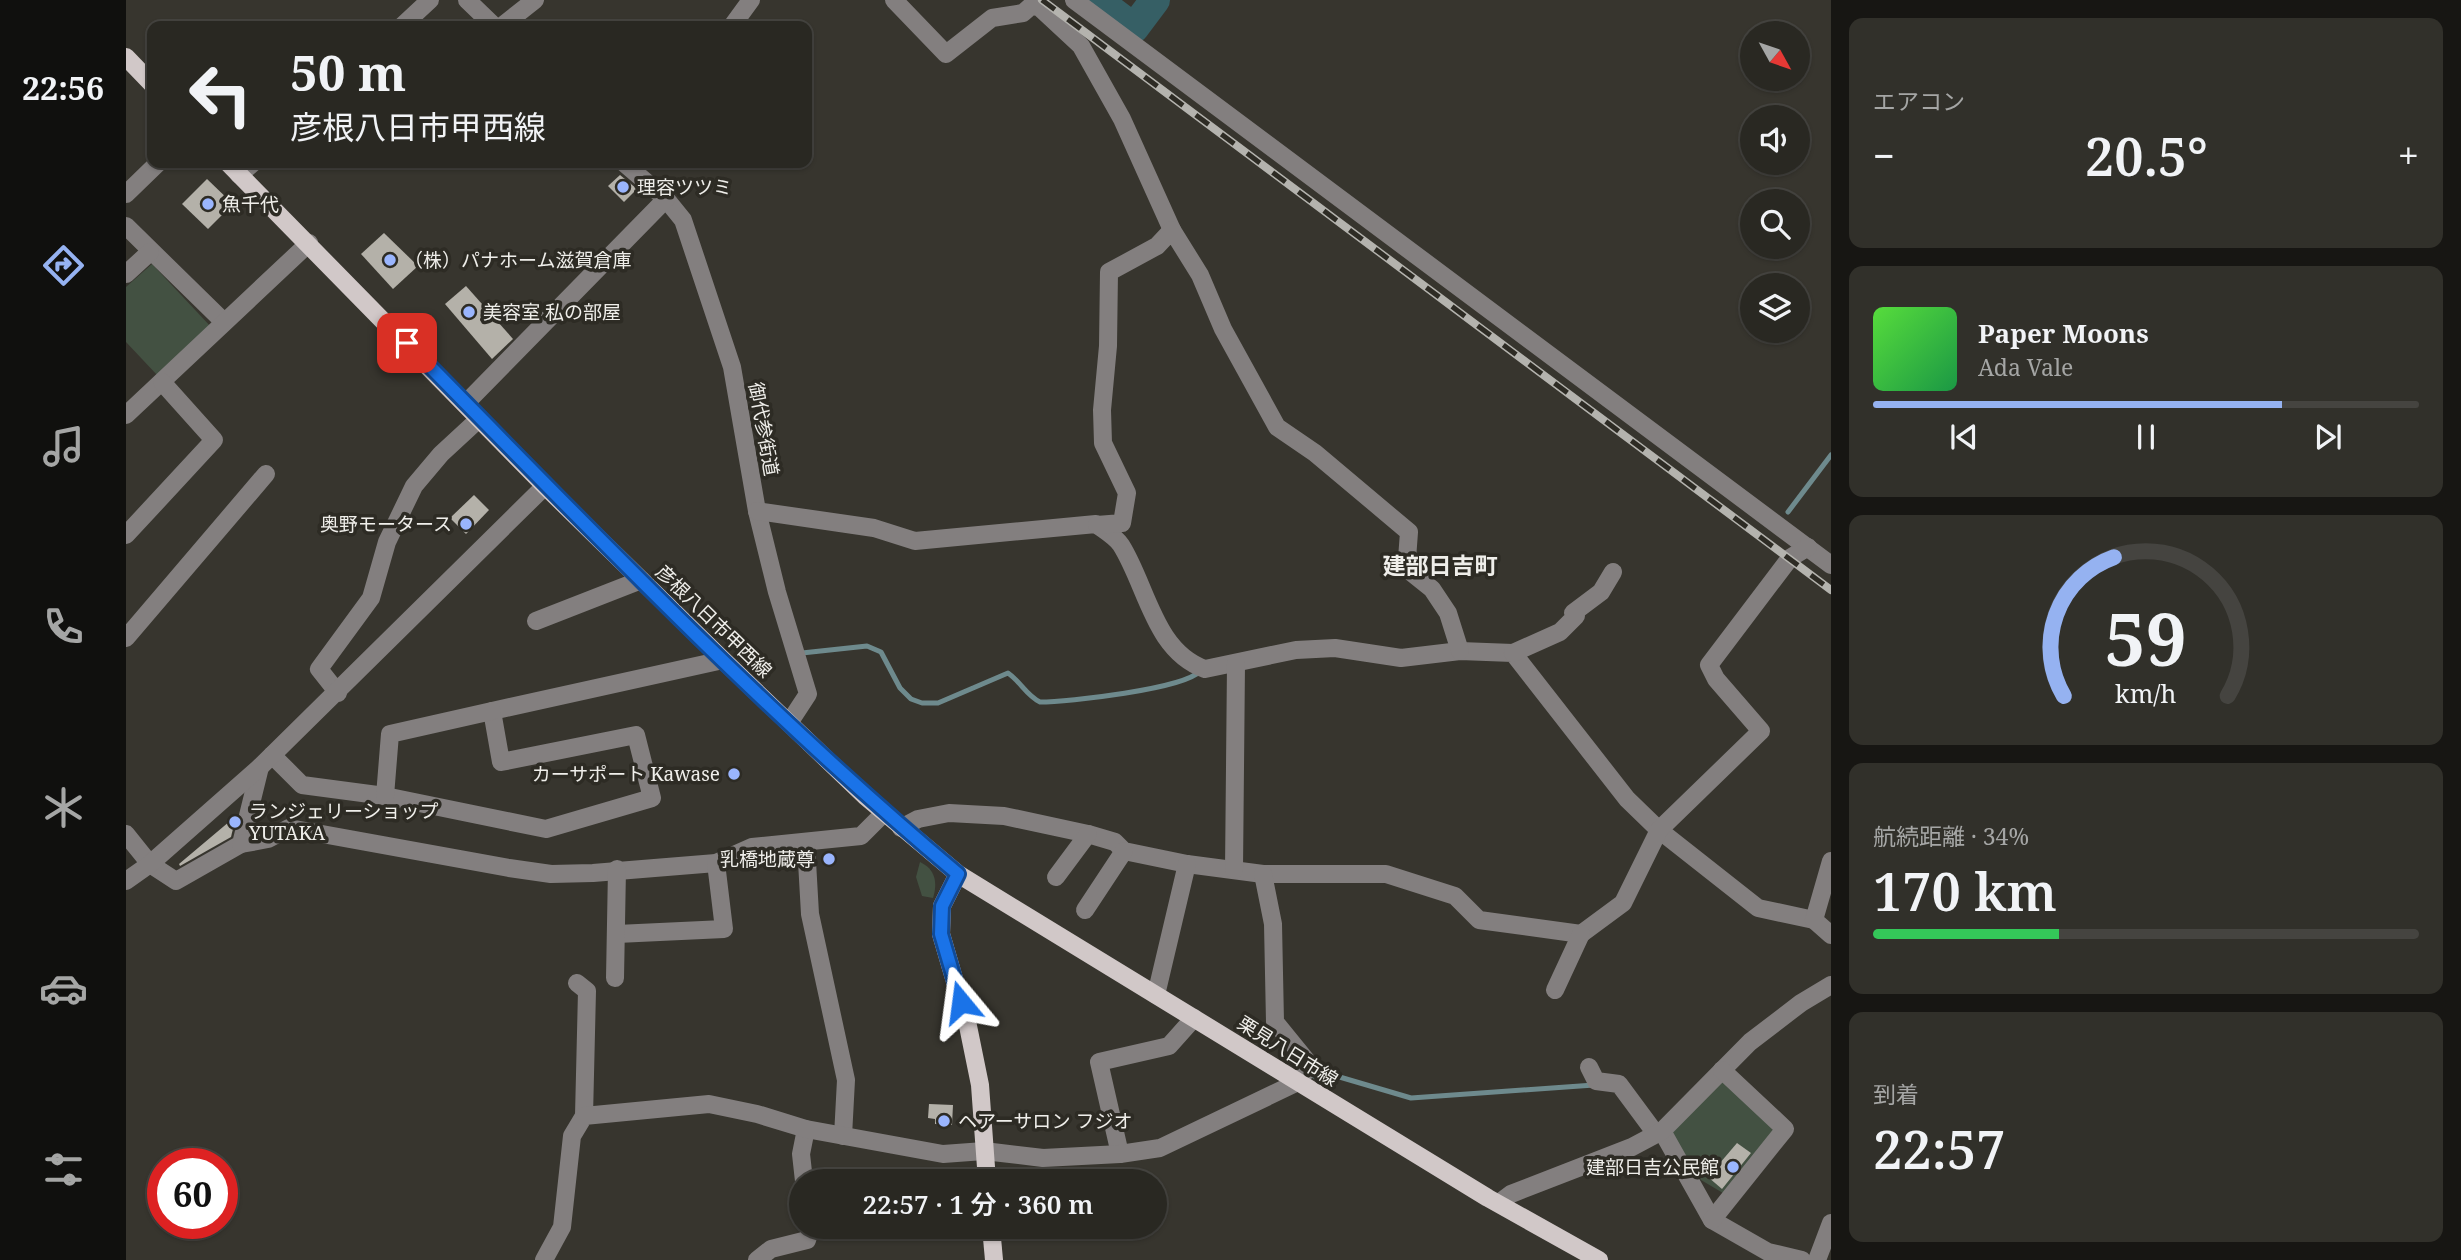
<!DOCTYPE html>
<html lang="ja">
<head>
<meta charset="utf-8">
<style>
  body { margin:0; font-family:"Noto Serif","Noto Sans JP",serif; background:#31302a; color:#f1f3f6; height:100vh; display:flex; flex-direction:column; font-size:26px; white-space:nowrap }
  * { box-sizing:border-box; margin:0 }
  p { font-size:23px; color:#a5a6a5 }
  .icon { flex:none; width:38px; height:38px; fill:none; stroke:currentColor; stroke-width:2; stroke-linecap:round; stroke-linejoin:round }
  .map { position:relative; flex:1; overflow:hidden }
  .side { display:flex; flex-direction:column; gap:18px; padding:18px; background:#171613; width:630px }
  .side>* { flex:none }
  .top-card { position:absolute; left:21px; top:21px; width:665px; height:147px; border-radius:14px; box-shadow:0 2px 5px #0004,0 0 0 2px #454440; background:#292822; color:#f1f3f6; overflow:hidden }
  .needle { width:46px; rotate:130deg }
  .tools { position:absolute; left:1614px; top:21px; display:grid; gap:14px }
  .tools a { display:grid; place-items:center; width:70px; height:70px; border-radius:50%; background:#292822; box-shadow:0 2px 5px #0004,0 0 0 2px #454440; font-size:35px }
  .speed { position:absolute; left:21px; top:1148px; display:flex; gap:14px; font-size:35px; font-weight:700; text-align:center }
  .speed>* { display:grid; place-content:center; width:91px; height:91px; border-radius:50%; background:#292822; box-shadow:0 2px 5px #0004,0 0 0 2px #454440; line-height:1 }
  .speed .limit { border:10px solid #d22; background:#fff; color:#111 }
  .pin { position:absolute; display:grid; place-items:center; width:60px; height:60px; color:#fff; margin:-30px; border-radius:14px; box-shadow:0 4px 10px #0006 }
  .me { position:absolute; width:77px; margin:-38px; rotate:344deg; stroke-linejoin:round; filter:drop-shadow(0 0 5px #0008) }
  .turn { display:flex; align-items:center; gap:24px; height:147px; padding:0 28px; font-size:32px }
  .turn .icon { width:91px; height:91px; stroke-width:2.5 }
  .turn b { display:block; font-size:49px; line-height:60px }
  .big { font-size:52px; font-weight:600; line-height:1.1 }
  .side .tile { flex:1; display:flex; flex-direction:column; justify-content:center; gap:10px; min-width:0; padding:0 24px; border-radius:14px; background:#31302a }
  .side .dial { align-items:center; gap:0 }
  .dial svg { height:182px; overflow:visible; fill:none; stroke:#454440; stroke-width:7; stroke-linecap:round; text-anchor:middle }
  .dial text { fill:#f1f3f6; stroke:none }
  .song { display:flex; align-items:center; gap:21px }
  .cover { width:84px; height:84px; border-radius:10px; background:linear-gradient(135deg,hsl(110 70% 55%),hsl(140 70% 35%)) }
  .played { height:7px; border-radius:4px; background:linear-gradient(90deg,#95b2f1 75%,#454440 75%) }
  .keys { display:flex; justify-content:space-around; direction:ltr }
  .heat { display:flex; justify-content:space-between; align-items:center; font-size:38px; direction:ltr }
  .charge { height:10px; border-radius:5px; background:linear-gradient(90deg,#34c759 34%,#454440 0) }
  .trip { position:absolute; left:663px; top:1169px; width:378px; height:70px; border-radius:35px; background:#292822; box-shadow:0 2px 5px #0004,0 0 0 2px #454440; font-weight:600; line-height:70px; text-align:center }
  main { display:flex; flex:1; min-height:0 }
  .menu { display:flex; flex-direction:column; width:126px; justify-content:space-around; align-items:center; background:#10100e; color:#a5a6a5 }
  .menu .icon { width:49px; height:49px }
  .menu .on { color:#95b2f1 }
  .menu b { font-size:32px; color:#f1f3f6 }
  .map>svg:first-child { display:block }
</style>
</head>
<body>
<main>
<nav class="menu">
<b>22:56</b>
<svg class="icon on" aria-label="directions" viewBox="0 0 24 24"><path d="M12 3l9 9-9 9-9-9zM9 14v-3h6M13 9l2 2-2 2"/></svg>
<svg class="icon" aria-label="music" viewBox="0 0 24 24"><path d="M9 18V5l10-2v13"/><circle cx="6" cy="18" r="3"/><circle cx="16" cy="16" r="3"/></svg>
<svg class="icon" aria-label="phone" viewBox="0 0 24 24"><path d="M5 4h4l2 5-3 2q2 4 5 5l2-3 5 2v4C11 20 4 13 5 4z"/></svg>
<svg class="icon" aria-label="climate" viewBox="0 0 24 24"><path d="M12 3v18M4 7l16 10M4 17L20 7"/></svg>
<svg class="icon" aria-label="car" viewBox="0 0 24 24"><path d="M5 17H2v-5l4-1 3-4h7l3 4 3 1v5h-3M9 17h6M6 11h13"/><circle cx="7" cy="17" r="2"/><circle cx="17" cy="17" r="2"/></svg>
<svg class="icon" aria-label="filters" viewBox="0 0 24 24"><path d="M4 7h16M4 17h16"/><circle cx="9" cy="7" r="2"/><circle cx="15" cy="17" r="2"/></svg>
</nav>
<div class="map">
<svg width="1705" height="1260" viewBox="0 0 1705 1260">
  <rect width="100%" height="100%" fill="#37352e"/>
  <g fill="#435142">
    <path d="M 26,264 L 86,328 L 32,376 L 0,342 L 0,287 Z"/>
    <path d="M 794,862 C 809,869 812,882 807,898 L 796,896 L 790,877 Z"/>
    <path d="M 1598,1079 L 1653,1133 L 1602,1196 L 1575,1180 L 1543,1135 Z"/>
  </g>
  <g fill="none" stroke-linecap="round" stroke-linejoin="round">
    <g stroke="#6e8a8d" stroke-width="5">
      <path d="M 1662,512 L 1705,455"/>
      <path d="M 676,653 L 741,646 L 755,652 L 774,688 L 785,699 L 796,703 L 812,703 L 882,673 C 895,682 900,695 914,702 C 942,702 1058,689 1074,671"/>
      <path d="M 1188,1076 L 1200,1073 L 1285,1098 L 1468,1085"/>
    </g>
    <path stroke="#365f65" stroke-width="30" d="M 971,0 L 1008,28 L 1029,0"/>
  </g>
  <g fill="#b4b1a9">
    <path d="M 494,175 L 511,189 L 498,202 L 482,186 Z"/>
    <path d="M 81,179 L 107,204 L 82,229 L 56,204 Z"/>
    <path d="M 258,233 L 292,266 L 267,289 L 235,254 Z"/>
    <path d="M 340,286 L 387,339 L 366,359 L 319,304 Z"/>
    <path d="M 348,495 L 363,510 L 340,534 L 324,518 Z"/>
    <path d="M 110,816 L 105,837 L 54,866 L 53,864 Z"/>
    <path d="M 803,1104 L 827,1105 L 826,1125 L 809,1124 L 809,1119 L 802,1118 Z"/>
    <path d="M 1611,1143 L 1625,1153 L 1596,1189 L 1582,1177 Z"/>
  </g>
  <g fill="none" stroke-linecap="round" stroke-linejoin="round">
    <g stroke="#837f7f" stroke-width="18">
      <path d="M 341,0 L 368,26"/>
      <path d="M 768,0 L 820,54 L 866,18 L 897,13 L 905,6 L 913,7 L 955,46 L 996,119 L 1046,230"/>
      <path d="M 948,0 L 1705,565"/>
      <path d="M 276,26 L 304,0"/>
      <path d="M 376,26 L 409,0"/>
      <path d="M 606,26 L 625,0"/>
      <path d="M 498,163 L 540,199 L 557,220 L 606,367 L 631,511 L 651,592 L 682,694 L 663,723"/>
      <path d="M 113,175 L 127,163"/>
      <path d="M 0,194 L 32,163"/>
      <path d="M 0,226 L 98,322"/>
      <path d="M 0,274 L 24,252"/>
      <path d="M 340,403 L 540,199"/>
      <path d="M 0,415 L 183,243"/>
      <path d="M 631,511 L 748,528 L 789,541 L 970,524 C 978,530 990,537 995,545 C 1021,586 1028,651 1079,669 L 1170,650 L 1209,648 L 1275,658 L 1334,651 L 1387,653 L 1501,799 L 1533,830 L 1632,908 L 1688,920"/>
      <path d="M 971,525 L 996,523 L 1001,493 L 977,443 L 976,410 L 982,346 L 983,272 L 1031,246 L 1046,230 L 1074,275 L 1097,329 L 1151,427 L 1189,453 L 1283,532 L 1281,559 L 1286,573 L 1306,589 L 1322,613 L 1334,651"/>
      <path d="M 0,535 L 88,440 L 36,382"/>
      <path d="M 410,621 L 515,580"/>
      <path d="M 0,638 L 140,474"/>
      <path d="M 1387,653 L 1434,632 L 1450,616 L 1447,613 L 1475,592 L 1487,572"/>
      <path d="M 212,693 L 193,669 L 245,598 L 261,542 L 288,486 L 315,454 L 354,418"/>
      <path d="M 146,755 L 176,785 L 259,796 L 420,829 L 526,798 L 510,735 L 375,762 L 366,711 L 597,660"/>
      <path d="M 259,796 L 264,734 L 366,711"/>
      <path d="M 775,828 L 792,819 L 823,813 L 878,816 L 962,834 L 989,842 L 998,851 L 1061,864 L 1137,874 L 1260,874 L 1329,896 L 1353,920 L 1455,934 L 1497,903 L 1533,830 L 1635,731 L 1590,679 L 1583,665 L 1664,558 L 1682,547"/>
      <path d="M 0,834 L 24,864 L 50,881 L 115,844 L 134,767"/>
      <path d="M 115,844 L 142,839 L 163,828 L 383,868 L 425,874 L 467,873 L 590,863 L 626,847 L 735,836 L 758,813"/>
      <path d="M 680,844 L 684,914 L 720,1080 L 717,1136"/>
      <path d="M 1705,861 L 1688,920 L 1705,935"/>
      <path d="M 1108,870 L 1110,664"/>
      <path d="M 930,877 L 962,834"/>
      <path d="M 0,881 L 24,864 L 134,767 L 419,486"/>
      <path d="M 959,910 L 998,851"/>
      <path d="M 491,934 L 598,929 L 590,863"/>
      <path d="M 489,978 L 491,869"/>
      <path d="M 451,983 L 461,991 L 458,1116"/>
      <path d="M 1429,990 L 1455,934"/>
      <path d="M 1030,995 L 1061,864"/>
      <path d="M 1463,1067 L 1470,1081 L 1493,1084 L 1530,1134"/>
      <path d="M 1536,1131 L 1586,1220 L 1642,1252 L 1676,1260"/>
      <path d="M 994,1154 L 973,1062 L 1043,1046 L 1068,1018"/>
      <path d="M 678,1181 L 675,1154 L 680,1129"/>
      <path d="M 1373,1203 L 1385,1194 L 1506,1147 L 1536,1131 L 1624,1042 L 1675,1003 L 1705,985"/>
      <path d="M 1586,1220 L 1659,1129 L 1596,1070"/>
      <path d="M 418,1260 L 436,1227 L 446,1136 L 458,1116 L 583,1104 L 631,1114 L 680,1129 L 817,1154 L 858,1151 L 917,1158 L 994,1154 L 1034,1148 L 1172,1082 L 1184,1065 L 1149,1022 L 1147,924 L 1137,874"/>
      <path d="M 631,1260 L 645,1249 L 681,1240 L 685,1227"/>
      <path d="M 1691,1260 L 1705,1223"/>
    </g>
    <g stroke="#d1c8c8" stroke-width="18">
      <path d="M 0,57 L 26,84"/>
      <path d="M 102,163 L 419,486 L 597,660 L 739,796 L 832,874 L 1362,1198 L 1473,1260"/>
      <path d="M 832,874 L 816,906 L 815,934 L 842,1026 L 854,1085 L 861,1181"/>
      <path d="M 865,1227 L 868,1260"/>
    </g>
    <g stroke="#b4b3ae" stroke-width="8">
      <path id="rail" d="M 916,0 L 1705,590"/>
    </g>
    <use href="#rail" stroke="#2d2b24" stroke-width="5" stroke-dasharray="16" stroke-linecap="butt"/>
  </g>
  <g fill="none" stroke-linecap="round" stroke-linejoin="round">
    <g stroke="#114b97" stroke-width="18">
      <path id="route" d="M 281,343 C 460,525 636,710 832,874 L 816,906 L 815,934 L 835,1002"/>
    </g>
    <use href="#route" stroke="#1a73e8" stroke-width="12"/>
  </g>
  <g fill="#9ab5fd" stroke="#2d2b24" stroke-width="2.5">
    <circle cx="497" cy="187" r="7"/>
    <circle cx="82" cy="204" r="7"/>
    <circle cx="264" cy="260" r="7"/>
    <circle cx="343" cy="312" r="7"/>
    <circle cx="340" cy="524" r="7"/>
    <circle cx="608" cy="774" r="7"/>
    <circle cx="109" cy="822" r="7"/>
    <circle cx="703" cy="859" r="7"/>
    <circle cx="818" cy="1121" r="7"/>
    <circle cx="1607" cy="1167" r="7"/>
  </g>
  <g text-anchor="middle" stroke-width="7" stroke-linejoin="round" paint-order="stroke">
    <g font-size="19" fill="#efeeea" stroke="#2d2b24" text-anchor="start">
      <text x="511" y="194">理容ツツミ</text>
      <text x="96" y="211">魚千代</text>
      <text x="278" y="267">（株）パナホーム滋賀倉庫</text>
      <text x="357" y="319">美容室 私の部屋</text>
      <text x="326" y="531" text-anchor="end">奥野モータース</text>
      <text x="594" y="781" text-anchor="end">カーサポート Kawase</text>
      <text x="123" y="818">ランジェリーショップ<tspan x="123" dy="22">YUTAKA</tspan></text>
      <text x="689" y="866" text-anchor="end">乳橋地蔵尊</text>
      <text x="832" y="1128">ヘアーサロン フジオ</text>
      <text x="1593" y="1174" text-anchor="end">建部日吉公民館</text>
    </g>
    <g font-size="19" fill="#efeeea" stroke="#2d2b24">
      <text transform="translate(638 429) rotate(80)" y="7">御代参街道</text>
      <text transform="translate(588 621) rotate(44)" y="7">彦根八日市甲西線</text>
      <text transform="translate(1162 1051) rotate(32)" y="7">栗見八日市線</text>
    </g>
    <g font-size="23" font-weight="bold" fill="#efeeea" stroke="#2d2b24">
      <text x="1314" y="574">建部日吉町</text>
    </g>
  </g>
</svg>
<div class="tools">
<a><svg class="needle" viewBox="-14 -14 28 28"><path d="M0-13l5 13h-10z" fill="#e53935"/><path d="M0 13l5-13h-10z" fill="#a5a6a5"/></svg></a>
<a><svg class="icon" aria-label="sound" viewBox="0 0 24 24"><path d="M4 9h4l5-4v14l-5-4H4zM17 9q2 3 0 6"/></svg></a>
<a><svg class="icon" aria-label="search" viewBox="0 0 24 24"><circle cx="10" cy="10" r="6"/><path d="M15 15l6 6"/></svg></a>
<a><svg class="icon" aria-label="layers" viewBox="0 0 24 24"><path d="M12 4l9 5-9 5-9-5zM3 14l9 5 9-5"/></svg></a>
</div>
<div class="speed"><div class="limit">60</div></div>
<div class="pin" style="left:281px;top:343px;background:#d93025"><svg class="icon" aria-label="arrive" viewBox="0 0 24 24"><path d="M6 21V4h12l-3 4 3 4H6"/></svg></div>
<svg class="me" style="left:835px;top:1002px" viewBox="-20 -20 40 40"><path d="M0-17L14 15 0 8-14 15z" fill="#1a73e8" stroke="#fff" stroke-width="4"/></svg>
<div class="trip">22:57 · 1 分 · 360 m</div>
<div class="top-card">
<div class="turn"><svg class="icon" aria-label="left" viewBox="0 0 24 24"><path d="M17 20v-9H6M10 6l-5 5 5 5"/></svg><div><b>50 m</b>彦根八日市甲西線</div></div>
</div>
</div>
<section class="side">
<div class="tile"><p>エアコン</p>
<div class="heat"><a>−</a><b class="big">20.5°</b><a>+</a></div>
</div>
<div class="tile">
<div class="song"><i class="cover"></i><div><b>Paper Moons</b><p>Ada Vale</p></div></div>
<div class="played"></div>
<div class="keys"><svg class="icon" aria-label="previous" viewBox="0 0 24 24"><path d="M18 5L8 12l10 7zM5 5v14"/></svg><svg class="icon" aria-label="pause" viewBox="0 0 24 24"><path d="M8 5v14M16 5v14"/></svg><svg class="icon" aria-label="next" viewBox="0 0 24 24"><path d="M6 5l10 7-10 7zM19 5v14"/></svg></div>
</div>
<div class="tile dial"><svg viewBox="0 0 100 80">
<path d="M14 69A42 42 0 1 1 86 69"/>
<path d="M14 69A42 42 0 0 1 36 8" stroke="#95b2f1"/>
<text x="50" y="56" font-size="32" font-weight="700">59</text>
<text x="50" y="72" font-size="11">km/h</text>
</svg></div>
<div class="tile"><p>航続距離 · 34%</p><b class="big">170 km</b><div class="charge"></div></div>
<div class="tile"><p>到着</p><b class="big">22:57</b></div>
</section>
</main>
</body>
</html>
